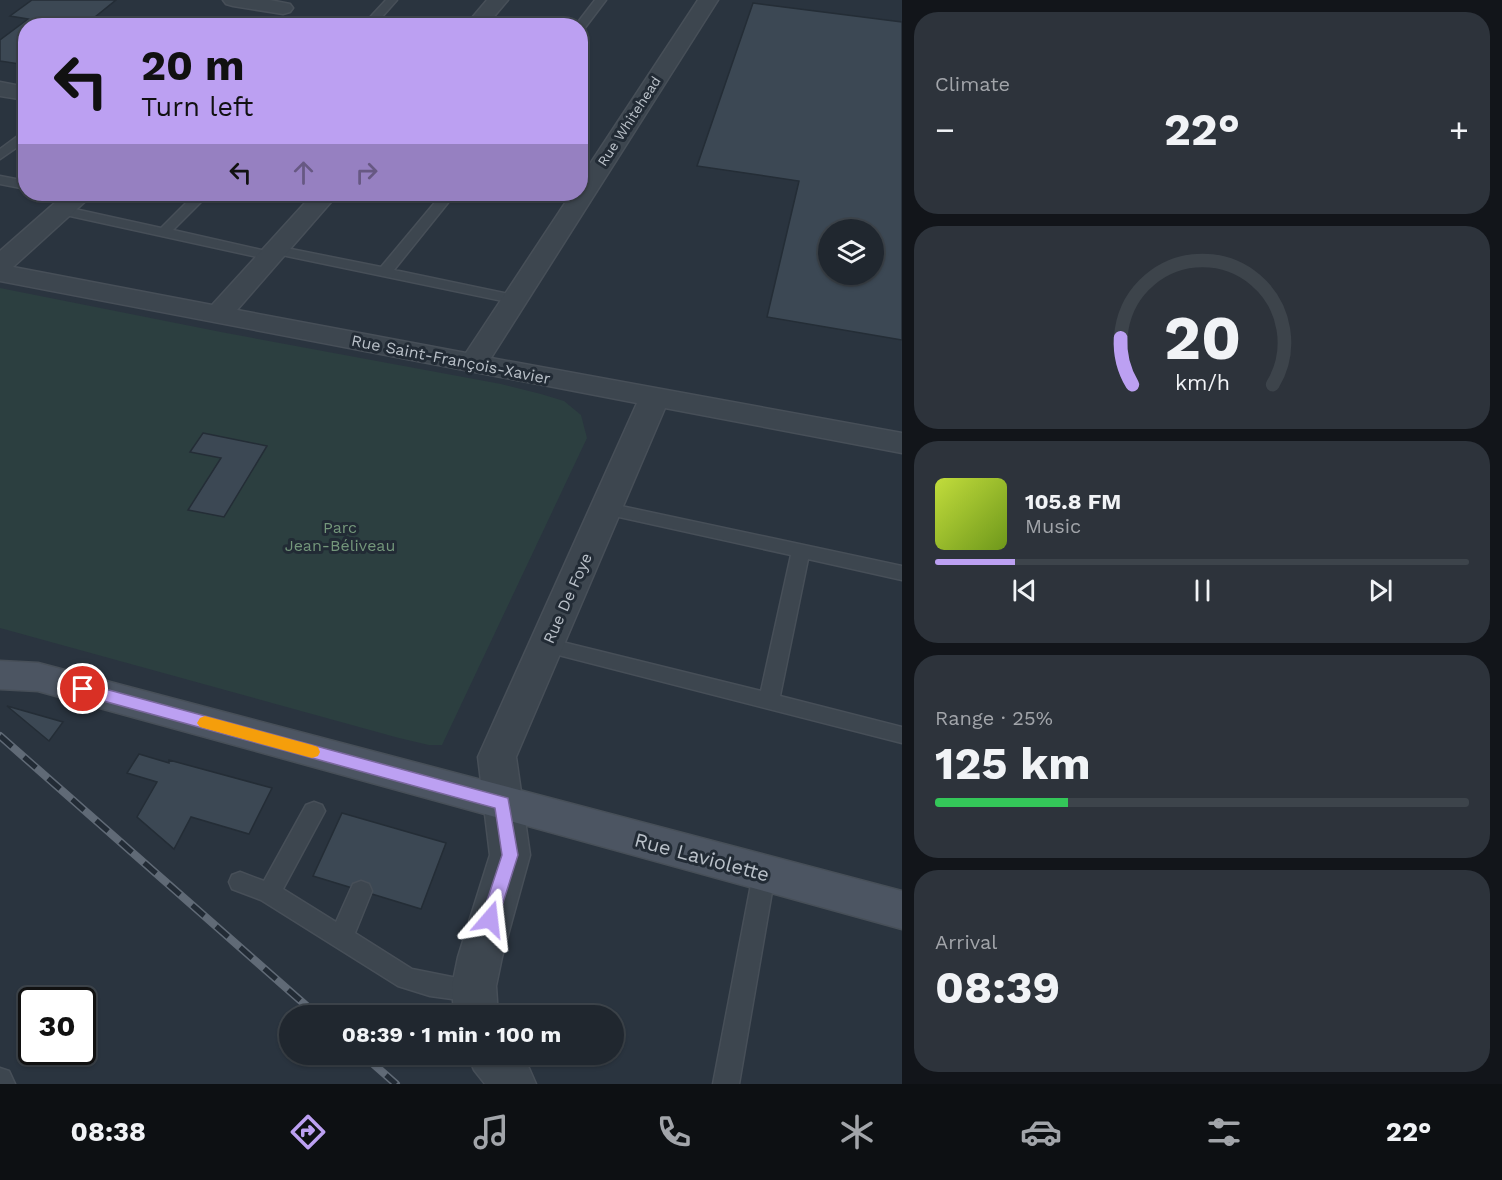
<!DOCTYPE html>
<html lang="en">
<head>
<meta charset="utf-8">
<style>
  body { margin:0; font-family:"Work Sans",sans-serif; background:#2d333b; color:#f1f3f6; height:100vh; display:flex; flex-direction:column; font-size:22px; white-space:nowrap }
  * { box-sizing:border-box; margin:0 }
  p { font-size:20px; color:#a2a5aa }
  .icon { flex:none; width:33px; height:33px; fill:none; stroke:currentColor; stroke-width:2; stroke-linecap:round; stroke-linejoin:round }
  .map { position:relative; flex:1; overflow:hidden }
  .panel { display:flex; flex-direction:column; gap:12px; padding:12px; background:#12151a; width:600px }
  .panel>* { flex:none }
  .banner { position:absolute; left:18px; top:18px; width:570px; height:183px; border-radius:24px; box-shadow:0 2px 4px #0004,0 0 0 2px #3d444b; background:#bca0f2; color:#111; overflow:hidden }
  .controls { position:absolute; left:818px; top:219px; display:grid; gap:12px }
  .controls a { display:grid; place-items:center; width:66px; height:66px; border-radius:50%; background:#20272f; box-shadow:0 2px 4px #0004,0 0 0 2px #3d444b; font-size:30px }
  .speed { position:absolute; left:18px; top:987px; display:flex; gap:12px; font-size:30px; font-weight:700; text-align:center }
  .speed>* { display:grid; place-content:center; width:78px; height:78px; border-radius:50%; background:#20272f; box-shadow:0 2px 4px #0004,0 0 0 2px #3d444b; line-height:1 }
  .speed .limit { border:3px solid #111; border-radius:9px; background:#fff; color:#111 }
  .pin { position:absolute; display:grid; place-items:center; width:51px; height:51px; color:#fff; margin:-26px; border:3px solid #fff; border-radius:50%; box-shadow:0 2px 6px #0007 }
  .me { position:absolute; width:66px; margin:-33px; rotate:17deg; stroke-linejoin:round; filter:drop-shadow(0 0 4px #0008) }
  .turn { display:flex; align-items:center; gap:21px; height:126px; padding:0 24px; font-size:27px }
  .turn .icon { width:78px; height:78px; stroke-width:2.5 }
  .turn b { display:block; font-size:42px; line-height:51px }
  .lanes { display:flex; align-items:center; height:57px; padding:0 24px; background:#0003; justify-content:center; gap:30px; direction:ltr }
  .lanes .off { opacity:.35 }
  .big { font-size:45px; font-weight:700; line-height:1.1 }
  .panel .card { flex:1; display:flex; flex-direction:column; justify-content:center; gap:9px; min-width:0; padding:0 21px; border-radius:24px; background:#2d333b }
  .panel .dial { align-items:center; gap:0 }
  .dial svg { height:156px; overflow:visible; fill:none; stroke:#3d444b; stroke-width:7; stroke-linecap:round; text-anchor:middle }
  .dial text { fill:#f1f3f6; stroke:none }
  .song { display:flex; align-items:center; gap:18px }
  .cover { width:72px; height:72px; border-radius:9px; background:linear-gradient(135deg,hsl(70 70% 55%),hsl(80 70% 35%)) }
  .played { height:6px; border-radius:3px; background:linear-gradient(90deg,#bca0f2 15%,#3d444b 15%) }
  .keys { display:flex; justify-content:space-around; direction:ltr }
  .heat { display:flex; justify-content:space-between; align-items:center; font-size:33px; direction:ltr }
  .charge { height:9px; border-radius:4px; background:linear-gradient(90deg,#34c759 25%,#3d444b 0) }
  .trip { position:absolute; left:279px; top:1005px; width:345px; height:60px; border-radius:30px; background:#20272f; box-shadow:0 2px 4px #0004,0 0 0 2px #3d444b; font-weight:700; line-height:60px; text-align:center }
  .dock { display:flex; height:96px; justify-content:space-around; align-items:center; background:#0d1013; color:#a2a5aa }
  .dock .icon { width:42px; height:42px }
  .dock .current { color:#bca0f2 }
  .dock b { font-size:27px; color:#f1f3f6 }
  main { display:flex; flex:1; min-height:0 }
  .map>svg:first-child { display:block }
</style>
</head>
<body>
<main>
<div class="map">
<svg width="902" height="1084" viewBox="0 0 902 1084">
  <rect width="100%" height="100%" fill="#2a343f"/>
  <path fill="#2c3f40" d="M 0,288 L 221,332 L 501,384 L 541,394 L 564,401 L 581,415 L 587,438 L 442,745 L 429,745 L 399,738 L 0,628 Z"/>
  <g fill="#3c4854" stroke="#242d36" stroke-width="1.5" fill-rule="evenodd">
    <path d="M 32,0 L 116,0 L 95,17 L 115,20 L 108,26 L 26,26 L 26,65 L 0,61 L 0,40 L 28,19 L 10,16 Z"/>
    <path d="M 753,3 L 902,22 L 902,340 L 767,317 L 799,181 L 697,166 ZM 828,230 L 873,230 L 873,274 L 828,274 Z"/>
    <path d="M 203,433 L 267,446 L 224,517 L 188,510 L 221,458 L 190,452 Z"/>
    <path d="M 7,706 L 63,722 L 49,741 Z"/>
    <path d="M 139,754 L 169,763 L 169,760 L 272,788 L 249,834 L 191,817 L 174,849 L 137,817 L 157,782 L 127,773 Z"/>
    <path d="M 342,813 L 446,843 L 421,909 L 313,876 Z"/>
  </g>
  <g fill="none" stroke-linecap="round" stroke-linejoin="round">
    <g stroke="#474f58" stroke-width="3">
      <g id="lane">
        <path d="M 386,0 L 397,0 L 374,26 L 362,26 Z"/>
        <path d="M 595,0 L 606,0 L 584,29 L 580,30 L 580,26 L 575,26 Z"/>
        <path d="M 26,130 L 26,141 L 0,159 L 0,149 Z"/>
        <path d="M 0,176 L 26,181 L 26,189 L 0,184 Z"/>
        <path d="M 195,194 L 209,194 L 173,230 L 270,252 L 271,247 L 276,246 L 381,267 L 442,194 L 455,194 L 394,270 L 513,295 L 520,299 L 513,303 L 277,254 L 276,259 L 271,260 L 61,214 L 54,210 L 61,206 L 161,228 Z"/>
        <path d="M 607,503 L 902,566 L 902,580 L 808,559 L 780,696 L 902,727 L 902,743 L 539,650 L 536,645 L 539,640 L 546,638 L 761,691 L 791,555 L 601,513 L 598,509 L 601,505 Z"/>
        <path d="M 314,802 L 322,805 L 325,811 L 283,889 L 336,922 L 353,884 L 361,881 L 369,884 L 372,891 L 355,933 L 412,969 L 482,983 L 486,991 L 482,999 L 474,1002 L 430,996 L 398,986 L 261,900 L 232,889 L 229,882 L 232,875 L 240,872 L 264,881 L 306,805 Z"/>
        <path d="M 764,864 L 772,867 L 775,874 L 739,1084 L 713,1084 L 753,874 L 756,867 Z"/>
        <path d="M 0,1068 L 9,1071 L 15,1084 L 0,1084 Z"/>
      </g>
    </g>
    <g stroke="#474f58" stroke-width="3">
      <g id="street">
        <path d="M 223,0 L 270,0 L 290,4 L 293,8 L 290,12 L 283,14 L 233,6 L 226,4 Z"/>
        <path d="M 487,0 L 508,0 L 486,26 L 465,26 Z"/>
        <path d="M 698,0 L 718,0 L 491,358 L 902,433 L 902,453 L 665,408 L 516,757 L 530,855 L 502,957 L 496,986 L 498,1016 L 454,1016 L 452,986 L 458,957 L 490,855 L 478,757 L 637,403 L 0,281 L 0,251 L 65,194 L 91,194 L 88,199 L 13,267 L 212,305 L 313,194 L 338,194 L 237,310 L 466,353 L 571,194 L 580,194 L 580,179 Z"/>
        <path d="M 0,82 L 26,87 L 26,100 L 0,96 Z"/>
        <path d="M 467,1054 L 519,1054 L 529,1068 L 536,1084 L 485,1084 L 474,1070 Z"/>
      </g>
    </g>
    <g stroke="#474f58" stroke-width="3">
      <path id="secondary" d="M 0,661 L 38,663 L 902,891 L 902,929 L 38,691 L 0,689 Z"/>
    </g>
    <use href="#lane" fill="#3d464f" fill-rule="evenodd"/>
    <use href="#street" fill="#3d464f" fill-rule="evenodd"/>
    <use href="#secondary" fill="#4c5562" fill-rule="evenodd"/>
    <g stroke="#606a76" stroke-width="8">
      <g id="rail">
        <path d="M 0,736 L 318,1016"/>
        <path d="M 362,1054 L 396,1084"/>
      </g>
    </g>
    <use href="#rail" stroke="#222b35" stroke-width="5" stroke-dasharray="16" stroke-linecap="butt"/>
  </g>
  <path fill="#bca0f2" stroke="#7a689d" stroke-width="1.5" d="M 83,683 L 508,798 L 518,855 L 496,925 L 490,927 L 484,925 L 481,919 L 502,855 L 495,808 L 78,694 L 76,689 L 78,685 Z"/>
  <path fill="#f59e0b" d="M 205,716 L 312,745 L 318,747 L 320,752 L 318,756 L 312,758 L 200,727 L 197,723 L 200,718 Z"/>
  <g text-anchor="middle" stroke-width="6" stroke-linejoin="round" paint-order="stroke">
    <g font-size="14" fill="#bac1c9" stroke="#222b35">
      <text transform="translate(629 121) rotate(-57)" y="5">Rue Whitehead</text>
    </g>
    <g font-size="16" fill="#bac1c9" stroke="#222b35">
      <text transform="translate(451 359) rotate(11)" y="6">Rue Saint-François-Xavier</text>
      <text transform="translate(567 598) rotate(-66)" y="6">Rue De Foye</text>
    </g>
    <g font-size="16" fill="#74977b" stroke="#222b35">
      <text x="340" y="533">Parc<tspan x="340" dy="18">Jean-Béliveau</tspan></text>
    </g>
    <g font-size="20" fill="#bac1c9" stroke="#222b35">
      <text transform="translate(702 857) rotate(15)" y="7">Rue Laviolette</text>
    </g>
  </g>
</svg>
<div class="controls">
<a><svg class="icon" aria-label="layers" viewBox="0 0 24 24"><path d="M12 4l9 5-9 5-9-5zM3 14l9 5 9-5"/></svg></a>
</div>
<div class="speed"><div class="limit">30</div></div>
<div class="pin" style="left:83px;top:689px;background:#d93025"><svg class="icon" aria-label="arrive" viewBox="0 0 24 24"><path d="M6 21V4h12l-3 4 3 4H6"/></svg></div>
<svg class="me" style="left:490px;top:919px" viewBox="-20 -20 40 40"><path d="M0-17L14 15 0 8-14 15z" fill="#bca0f2" stroke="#fff" stroke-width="4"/></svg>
<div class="trip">08:39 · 1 min · 100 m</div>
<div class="banner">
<div class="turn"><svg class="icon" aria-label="left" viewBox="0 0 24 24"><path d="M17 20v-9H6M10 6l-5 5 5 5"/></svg><div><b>20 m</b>Turn left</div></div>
<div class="lanes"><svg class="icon" aria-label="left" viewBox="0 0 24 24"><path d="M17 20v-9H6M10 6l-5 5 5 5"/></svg><svg class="icon off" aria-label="ahead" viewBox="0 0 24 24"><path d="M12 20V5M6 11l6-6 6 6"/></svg><svg class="icon off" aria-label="right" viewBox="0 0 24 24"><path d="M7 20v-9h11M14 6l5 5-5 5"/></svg></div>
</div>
</div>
<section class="panel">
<div class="card"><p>Climate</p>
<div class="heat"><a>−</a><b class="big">22°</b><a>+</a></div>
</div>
<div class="card dial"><svg viewBox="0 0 100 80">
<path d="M14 69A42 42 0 1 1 86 69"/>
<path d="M14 69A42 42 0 0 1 8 45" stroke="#bca0f2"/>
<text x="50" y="56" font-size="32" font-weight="700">20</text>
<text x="50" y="72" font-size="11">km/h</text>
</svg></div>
<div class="card">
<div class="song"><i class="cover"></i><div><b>105.8 FM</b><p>Music</p></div></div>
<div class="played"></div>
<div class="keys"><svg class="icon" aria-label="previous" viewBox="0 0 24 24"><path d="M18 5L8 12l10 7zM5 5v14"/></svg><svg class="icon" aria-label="pause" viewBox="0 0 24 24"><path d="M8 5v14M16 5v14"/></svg><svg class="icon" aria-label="next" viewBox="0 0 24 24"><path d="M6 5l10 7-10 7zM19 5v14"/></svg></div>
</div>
<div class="card"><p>Range · 25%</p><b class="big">125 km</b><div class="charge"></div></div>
<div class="card"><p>Arrival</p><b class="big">08:39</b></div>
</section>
</main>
<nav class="dock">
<b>08:38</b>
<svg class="icon current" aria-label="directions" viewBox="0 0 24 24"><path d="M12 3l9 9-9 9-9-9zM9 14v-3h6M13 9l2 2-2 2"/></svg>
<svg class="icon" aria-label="music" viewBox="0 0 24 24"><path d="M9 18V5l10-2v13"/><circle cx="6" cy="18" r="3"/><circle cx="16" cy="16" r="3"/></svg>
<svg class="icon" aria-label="phone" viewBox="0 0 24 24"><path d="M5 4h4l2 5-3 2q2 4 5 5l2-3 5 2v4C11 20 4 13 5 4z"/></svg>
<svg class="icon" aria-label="climate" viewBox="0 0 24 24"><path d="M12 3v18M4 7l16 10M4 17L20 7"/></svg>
<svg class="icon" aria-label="car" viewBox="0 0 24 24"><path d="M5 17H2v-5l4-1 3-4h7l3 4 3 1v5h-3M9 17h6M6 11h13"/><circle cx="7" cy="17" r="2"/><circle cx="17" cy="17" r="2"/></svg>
<svg class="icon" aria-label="filters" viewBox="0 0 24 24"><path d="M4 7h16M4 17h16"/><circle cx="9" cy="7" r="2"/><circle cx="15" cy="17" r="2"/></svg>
<b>22°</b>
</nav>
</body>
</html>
